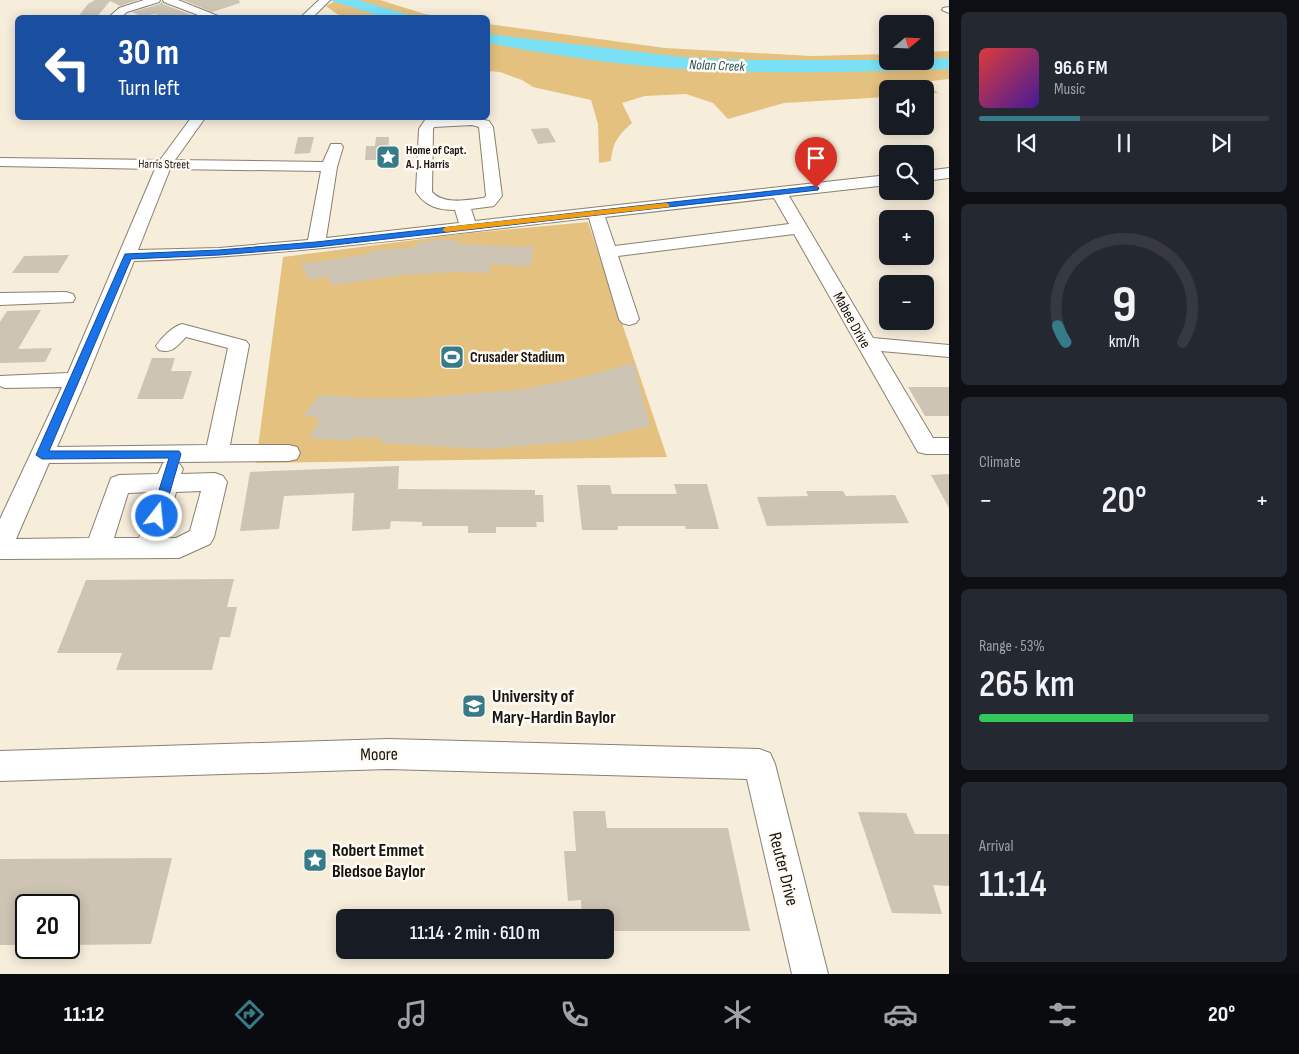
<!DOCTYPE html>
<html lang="en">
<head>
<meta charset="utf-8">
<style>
  body { margin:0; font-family:"Sofia Sans Condensed",sans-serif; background:#242831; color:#f1f3f6; height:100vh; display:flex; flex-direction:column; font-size:19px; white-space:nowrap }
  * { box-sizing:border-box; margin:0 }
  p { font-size:16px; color:#9ea1a6 }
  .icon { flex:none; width:28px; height:28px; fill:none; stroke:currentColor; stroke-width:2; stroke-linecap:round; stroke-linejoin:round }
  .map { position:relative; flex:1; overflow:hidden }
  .sheet { display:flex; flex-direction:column; gap:12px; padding:12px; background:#0d0f14; width:350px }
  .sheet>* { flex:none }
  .top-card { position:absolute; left:15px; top:15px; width:475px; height:105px; border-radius:8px; box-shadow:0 2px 12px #0003; background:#1a4fa0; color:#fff; overflow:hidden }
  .needle { width:32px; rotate:71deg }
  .tools { position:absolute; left:879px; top:15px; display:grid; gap:10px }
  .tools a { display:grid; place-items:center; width:55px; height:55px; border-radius:8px; background:#171b24; box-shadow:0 2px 12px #0003; font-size:25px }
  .speed { position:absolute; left:15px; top:894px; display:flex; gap:10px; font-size:25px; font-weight:700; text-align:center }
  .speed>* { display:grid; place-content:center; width:65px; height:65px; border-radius:50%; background:#171b24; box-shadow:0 2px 12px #0003; line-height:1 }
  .speed .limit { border:2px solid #111; border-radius:8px; background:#fff; color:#111 }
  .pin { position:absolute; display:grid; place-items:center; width:42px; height:42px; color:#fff; margin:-51px -21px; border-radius:50% 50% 50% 0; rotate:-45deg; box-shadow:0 0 5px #0007 }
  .pin .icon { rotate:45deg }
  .me { position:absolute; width:55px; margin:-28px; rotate:16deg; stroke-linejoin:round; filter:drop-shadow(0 0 4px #0008) }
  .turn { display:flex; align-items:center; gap:18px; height:105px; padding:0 20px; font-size:22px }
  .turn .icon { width:65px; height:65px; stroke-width:2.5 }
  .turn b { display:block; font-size:35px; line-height:42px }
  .big { font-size:38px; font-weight:600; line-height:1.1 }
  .sheet .widget { flex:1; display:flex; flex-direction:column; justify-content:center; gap:8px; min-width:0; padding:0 18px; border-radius:8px; background:#242831 }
  .sheet .dial { align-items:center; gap:0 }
  .dial svg { height:130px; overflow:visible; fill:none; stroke:#363941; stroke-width:7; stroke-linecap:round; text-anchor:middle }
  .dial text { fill:#f1f3f6; stroke:none }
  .song { display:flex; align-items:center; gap:15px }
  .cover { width:60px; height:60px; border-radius:8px; background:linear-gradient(135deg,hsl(0 70% 55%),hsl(260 70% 35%)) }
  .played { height:5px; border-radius:2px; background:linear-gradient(90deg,#367b88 35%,#363941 35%) }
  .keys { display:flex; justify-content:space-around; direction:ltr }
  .heat { display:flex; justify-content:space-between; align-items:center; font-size:28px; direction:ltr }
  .charge { height:8px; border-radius:4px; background:linear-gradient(90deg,#34c759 53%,#363941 0) }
  .trip { position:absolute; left:336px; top:909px; width:278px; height:50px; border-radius:8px; background:#171b24; box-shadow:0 2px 12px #0003; font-weight:600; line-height:50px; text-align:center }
  .tab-bar { display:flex; height:80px; justify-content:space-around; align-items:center; background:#090b0e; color:#9ea1a6 }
  .tab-bar .icon { width:35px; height:35px }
  .tab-bar .selected { color:#367b88 }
  .tab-bar b { font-size:22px; color:#f1f3f6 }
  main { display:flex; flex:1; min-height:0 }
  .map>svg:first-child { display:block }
</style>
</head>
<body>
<main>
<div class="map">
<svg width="949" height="974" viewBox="0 0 949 974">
  <rect width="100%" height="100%" fill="#f7eddb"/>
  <g fill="#e4c17f">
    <path d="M 337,0 L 380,0 L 425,14 L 446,17 L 341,17 L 326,6 Z"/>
    <path d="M 488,24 L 665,48 L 812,56 L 887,54 L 888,61 L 925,61 L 925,52 L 949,51 L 949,79 L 923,82 L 938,93 L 925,94 L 925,89 L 888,89 L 887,97 L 784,103 L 728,119 L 713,103 L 686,94 L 645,96 L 622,103 L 632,123 C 618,136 613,141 611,161 L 599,163 L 598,124 L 591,100 L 533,87 L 522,80 L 500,72 L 488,71 Z"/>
    <path d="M 588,222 L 667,457 L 256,463 L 283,257 L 461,234 Z"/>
  </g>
  <g fill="#79e0f5">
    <path d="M 329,0 L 358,0 L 416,17 L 383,17 Z"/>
    <path d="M 488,34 L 682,57 L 743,60 L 887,60 L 888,61 L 925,61 L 925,59 L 949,58 L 949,69 C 867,72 784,74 702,70 C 633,67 556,56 488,43 Z"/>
  </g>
  <g fill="#cdc4b3">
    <path d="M 95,0 L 138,0 L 120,6 L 110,1 L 96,18 L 77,18 L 88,4 Z"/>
    <path d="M 183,0 L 239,0 L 240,3 L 212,12 Z"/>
    <path d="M 162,1 L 163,4 L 197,17 L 165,18 L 155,14 L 142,17 L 132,12 L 160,4 Z"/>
    <path d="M 548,128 L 556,142 L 538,144 L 531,129 Z"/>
    <path d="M 298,137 L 314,137 L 310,153 L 294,154 Z"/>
    <path d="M 376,137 L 389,137 L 388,160 L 365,160 L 366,146 L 375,146 Z"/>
    <path d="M 441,240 L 457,240 L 458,244 L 534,247 L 530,267 L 490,264 L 490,273 L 455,272 L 402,275 L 331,285 L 328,276 L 309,280 L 301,264 L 370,254 L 370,251 L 416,247 L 415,243 Z"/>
    <path d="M 69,255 L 58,273 L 12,273 L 24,256 Z"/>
    <path d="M 41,310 L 18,349 L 52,348 L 45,362 L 0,363 L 0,322 L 7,311 Z"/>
    <path d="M 152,358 L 175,358 L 171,371 L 192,371 L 183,399 L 137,399 Z"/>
    <path d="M 634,363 L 650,426 L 589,440 L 486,449 L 380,443 L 382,438 L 351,438 L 351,441 L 309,438 L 320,419 L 304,415 L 319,395 L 364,398 L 412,398 L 519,390 L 579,378 Z"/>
    <path d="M 908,387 L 949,387 L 949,416 L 925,416 Z"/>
    <path d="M 399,466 L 398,489 L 535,490 L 535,495 L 543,495 L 544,522 L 536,522 L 537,527 L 496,527 L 496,533 L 468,533 L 468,526 L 422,526 L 422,522 L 391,521 L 390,529 L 352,531 L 354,493 L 284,496 L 279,529 L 240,531 L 250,472 Z"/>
    <path d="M 949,474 L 949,508 L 931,475 Z"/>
    <path d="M 674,484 L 707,484 L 719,529 L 686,529 L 685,526 L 618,526 L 618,530 L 582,530 L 577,485 L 610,485 L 612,494 L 677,494 Z"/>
    <path d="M 806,491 L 843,491 L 846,496 L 895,495 L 909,523 L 767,526 L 757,497 L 808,496 Z"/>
    <path d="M 234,579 L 227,607 L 237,607 L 230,637 L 220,637 L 212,670 L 116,670 L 122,653 L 57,653 L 86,580 Z"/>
    <path d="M 573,811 L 605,811 L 607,828 L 728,828 L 750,931 L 605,931 L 605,918 L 582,918 L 581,900 L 568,901 L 564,851 L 576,851 Z"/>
    <path d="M 858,812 L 906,813 L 915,834 L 949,834 L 949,886 L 933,885 L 942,914 L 892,913 Z"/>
    <path d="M 172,858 L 151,944 L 69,945 L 69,905 L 26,905 L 26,945 L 0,945 L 0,859 Z"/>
  </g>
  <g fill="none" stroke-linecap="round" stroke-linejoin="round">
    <g stroke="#898070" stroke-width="2">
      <g id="minor">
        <path d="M 144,0 L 160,0 L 159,2 L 127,12 L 120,18 L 108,18 L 119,8 Z"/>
        <path d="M 163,0 L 178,0 L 223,18 L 206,18 L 164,2 Z"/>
        <path d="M 319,0 L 330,0 L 312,18 L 300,18 Z"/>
        <path d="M 949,7 L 949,13 L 942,10 L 943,8 Z"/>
        <path d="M 191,118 L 205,118 L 175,160 L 323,162 L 331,144 L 341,144 L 343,147 L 337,167 L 326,238 L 459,223 L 455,210 C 438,210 425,206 416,192 L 419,129 L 425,120 L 430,119 L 475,118 L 489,121 L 493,127 L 502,196 L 494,206 L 471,209 L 475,221 L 888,175 L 888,185 L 789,196 L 873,338 L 949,345 L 949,357 L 881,351 L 933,438 L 949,438 L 949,454 L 926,454 L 918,452 L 794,234 L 618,256 L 639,319 L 636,323 L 629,325 L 622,323 L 619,319 L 589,218 C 438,235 286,256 134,261 L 86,380 L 57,447 L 207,445 L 228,348 L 186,337 C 177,346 172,354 159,350 L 156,346 C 162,337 172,327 182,324 L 246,341 L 249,345 L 230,445 L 289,445 L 297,447 L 300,453 L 297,459 L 289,461 L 176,462 L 179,463 L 183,469 L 181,474 L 215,473 L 223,476 L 227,482 L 214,537 L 210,544 L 179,558 L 0,559 L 0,519 L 62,387 L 5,388 L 0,386 L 0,376 L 68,373 L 155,169 L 0,166 L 0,158 L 160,160 ZM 472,125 L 479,127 L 486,196 L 484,198 C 467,200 444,205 432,192 L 433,129 L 434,127 ZM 170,169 L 321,171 L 308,240 L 219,248 L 138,250 ZM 774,198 L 789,224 L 615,246 L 605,217 ZM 166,462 L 163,463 L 158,474 L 119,475 L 111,478 L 89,538 L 16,539 L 49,463 ZM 201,491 L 190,531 L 176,538 L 164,538 L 176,492 ZM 152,492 L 139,538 L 114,538 L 128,493 Z"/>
        <path d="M 949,168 L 949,178 L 925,181 L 925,171 Z"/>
        <path d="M 66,292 L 73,294 L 75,298 L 73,302 L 0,305 L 0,293 Z"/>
        <path d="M 388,739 L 759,749 L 770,753 L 775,764 L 828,974 L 792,974 L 747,779 L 388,769 L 0,781 L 0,751 Z"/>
      </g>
    </g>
    <use href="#minor" fill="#fff" fill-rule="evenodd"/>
  </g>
  <path fill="#1a73e8" stroke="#114b97" d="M 816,186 L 819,188 L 818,190 L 316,247 L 219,255 L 131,259 L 49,451 L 179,451 L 181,454 L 163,516 L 157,521 L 151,516 L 169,458 L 42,459 L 36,455 L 125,254 L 219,250 L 316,242 Z"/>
  <path fill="#f59e0b" d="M 666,203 L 669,204 L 669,207 L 446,232 L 442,230 L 446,227 Z"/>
  <defs>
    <g id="sight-square" transform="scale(1.25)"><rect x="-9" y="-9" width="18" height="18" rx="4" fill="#367b88" stroke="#fffbf4"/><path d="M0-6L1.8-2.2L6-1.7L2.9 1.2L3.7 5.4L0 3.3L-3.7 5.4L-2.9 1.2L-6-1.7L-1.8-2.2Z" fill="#fff"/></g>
    <g id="stadium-square" transform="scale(1.25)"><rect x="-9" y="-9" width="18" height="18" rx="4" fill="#367b88" stroke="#fffbf4"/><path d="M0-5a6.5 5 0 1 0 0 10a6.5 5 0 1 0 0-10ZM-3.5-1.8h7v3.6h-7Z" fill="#fff"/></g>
    <g id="university-square" transform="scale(1.25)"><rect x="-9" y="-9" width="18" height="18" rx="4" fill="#367b88" stroke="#fffbf4"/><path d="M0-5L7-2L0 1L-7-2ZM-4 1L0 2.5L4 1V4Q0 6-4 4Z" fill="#fff"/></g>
  </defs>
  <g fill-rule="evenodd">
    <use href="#sight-square" x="388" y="157"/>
    <use href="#stadium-square" x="452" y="357"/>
    <use href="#university-square" x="474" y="706"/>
    <use href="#sight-square" x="315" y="860"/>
  </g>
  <g text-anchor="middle" stroke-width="5" stroke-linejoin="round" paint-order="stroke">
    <g font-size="12" font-weight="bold" fill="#18140e" stroke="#fffbf4" text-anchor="start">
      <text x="406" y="154">Home of Capt.<tspan x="406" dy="14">A. J. Harris</tspan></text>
    </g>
    <g font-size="12" fill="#18140e" stroke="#fffbf4">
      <text transform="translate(164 164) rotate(1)" y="4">Harris Street</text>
    </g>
    <g font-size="14" font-style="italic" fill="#23515a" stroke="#fffbf4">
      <text transform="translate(717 65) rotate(2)" y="5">Nolan Creek</text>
    </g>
    <g font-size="15" fill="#18140e" stroke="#fffbf4">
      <text transform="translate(852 320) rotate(61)" y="5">Mabee Drive</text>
    </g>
    <g font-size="15" font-weight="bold" fill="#18140e" stroke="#fffbf4" text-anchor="start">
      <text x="470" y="362">Crusader Stadium</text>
    </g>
    <g font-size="18" font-weight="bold" fill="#18140e" stroke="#fffbf4" text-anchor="start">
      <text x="492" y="702">University of<tspan x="492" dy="21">Mary-Hardin Baylor</tspan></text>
      <text x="332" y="856">Robert Emmet<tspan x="332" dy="21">Bledsoe Baylor</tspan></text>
    </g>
    <g font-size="18" fill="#18140e" stroke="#fffbf4">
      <text transform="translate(379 754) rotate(-1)" y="6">Moore</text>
      <text transform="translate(784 869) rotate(76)" y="6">Reuter Drive</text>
    </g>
  </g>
</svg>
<div class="tools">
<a><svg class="needle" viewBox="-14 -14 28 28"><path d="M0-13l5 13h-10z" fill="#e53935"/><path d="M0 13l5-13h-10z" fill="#9ea1a6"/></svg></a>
<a><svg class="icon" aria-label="sound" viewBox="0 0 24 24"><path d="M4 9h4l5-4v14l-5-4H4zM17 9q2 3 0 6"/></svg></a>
<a><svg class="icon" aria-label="search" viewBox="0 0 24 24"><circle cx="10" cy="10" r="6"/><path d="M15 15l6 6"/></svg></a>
<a>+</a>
<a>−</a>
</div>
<div class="speed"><div class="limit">20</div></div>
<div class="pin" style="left:816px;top:188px;background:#d93025"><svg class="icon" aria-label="arrive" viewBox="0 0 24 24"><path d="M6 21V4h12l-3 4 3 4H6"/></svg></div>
<svg class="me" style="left:157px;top:516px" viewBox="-20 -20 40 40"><circle r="17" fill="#1a73e8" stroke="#fff" stroke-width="3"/><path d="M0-11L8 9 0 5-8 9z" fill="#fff"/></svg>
<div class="trip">11:14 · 2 min · 610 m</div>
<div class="top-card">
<div class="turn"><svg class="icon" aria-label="left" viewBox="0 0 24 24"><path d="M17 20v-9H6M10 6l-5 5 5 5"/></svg><div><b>30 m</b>Turn left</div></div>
</div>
</div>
<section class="sheet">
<div class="widget">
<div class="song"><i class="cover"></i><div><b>96.6 FM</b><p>Music</p></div></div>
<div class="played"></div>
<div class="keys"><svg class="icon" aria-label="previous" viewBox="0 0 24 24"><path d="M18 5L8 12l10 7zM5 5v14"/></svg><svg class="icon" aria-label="pause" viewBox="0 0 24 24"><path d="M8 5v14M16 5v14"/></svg><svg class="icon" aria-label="next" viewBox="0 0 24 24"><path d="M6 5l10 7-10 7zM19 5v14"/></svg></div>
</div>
<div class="widget dial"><svg viewBox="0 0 100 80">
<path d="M14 69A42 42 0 1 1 86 69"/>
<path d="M14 69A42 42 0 0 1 9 59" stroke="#367b88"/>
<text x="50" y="56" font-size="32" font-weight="700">9</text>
<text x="50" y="72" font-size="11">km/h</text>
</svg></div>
<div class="widget"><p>Climate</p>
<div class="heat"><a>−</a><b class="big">20°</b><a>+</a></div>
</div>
<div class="widget"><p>Range · 53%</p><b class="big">265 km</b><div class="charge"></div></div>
<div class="widget"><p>Arrival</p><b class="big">11:14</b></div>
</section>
</main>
<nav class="tab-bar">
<b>11:12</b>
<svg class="icon selected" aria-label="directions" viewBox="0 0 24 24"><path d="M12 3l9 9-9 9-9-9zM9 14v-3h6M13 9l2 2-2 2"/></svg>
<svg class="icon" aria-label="music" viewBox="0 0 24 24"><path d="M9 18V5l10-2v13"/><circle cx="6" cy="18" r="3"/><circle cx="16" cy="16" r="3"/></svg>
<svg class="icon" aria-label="phone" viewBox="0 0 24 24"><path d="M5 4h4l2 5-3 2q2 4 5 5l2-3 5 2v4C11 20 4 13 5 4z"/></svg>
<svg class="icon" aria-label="climate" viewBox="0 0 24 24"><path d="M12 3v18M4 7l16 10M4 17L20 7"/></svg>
<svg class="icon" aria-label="car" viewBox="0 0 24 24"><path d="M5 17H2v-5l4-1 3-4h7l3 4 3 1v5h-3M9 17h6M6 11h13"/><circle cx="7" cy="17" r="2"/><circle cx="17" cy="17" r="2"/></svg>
<svg class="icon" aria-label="filters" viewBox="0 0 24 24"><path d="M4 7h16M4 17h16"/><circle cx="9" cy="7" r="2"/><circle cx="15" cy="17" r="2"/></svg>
<b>20°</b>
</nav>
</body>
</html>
